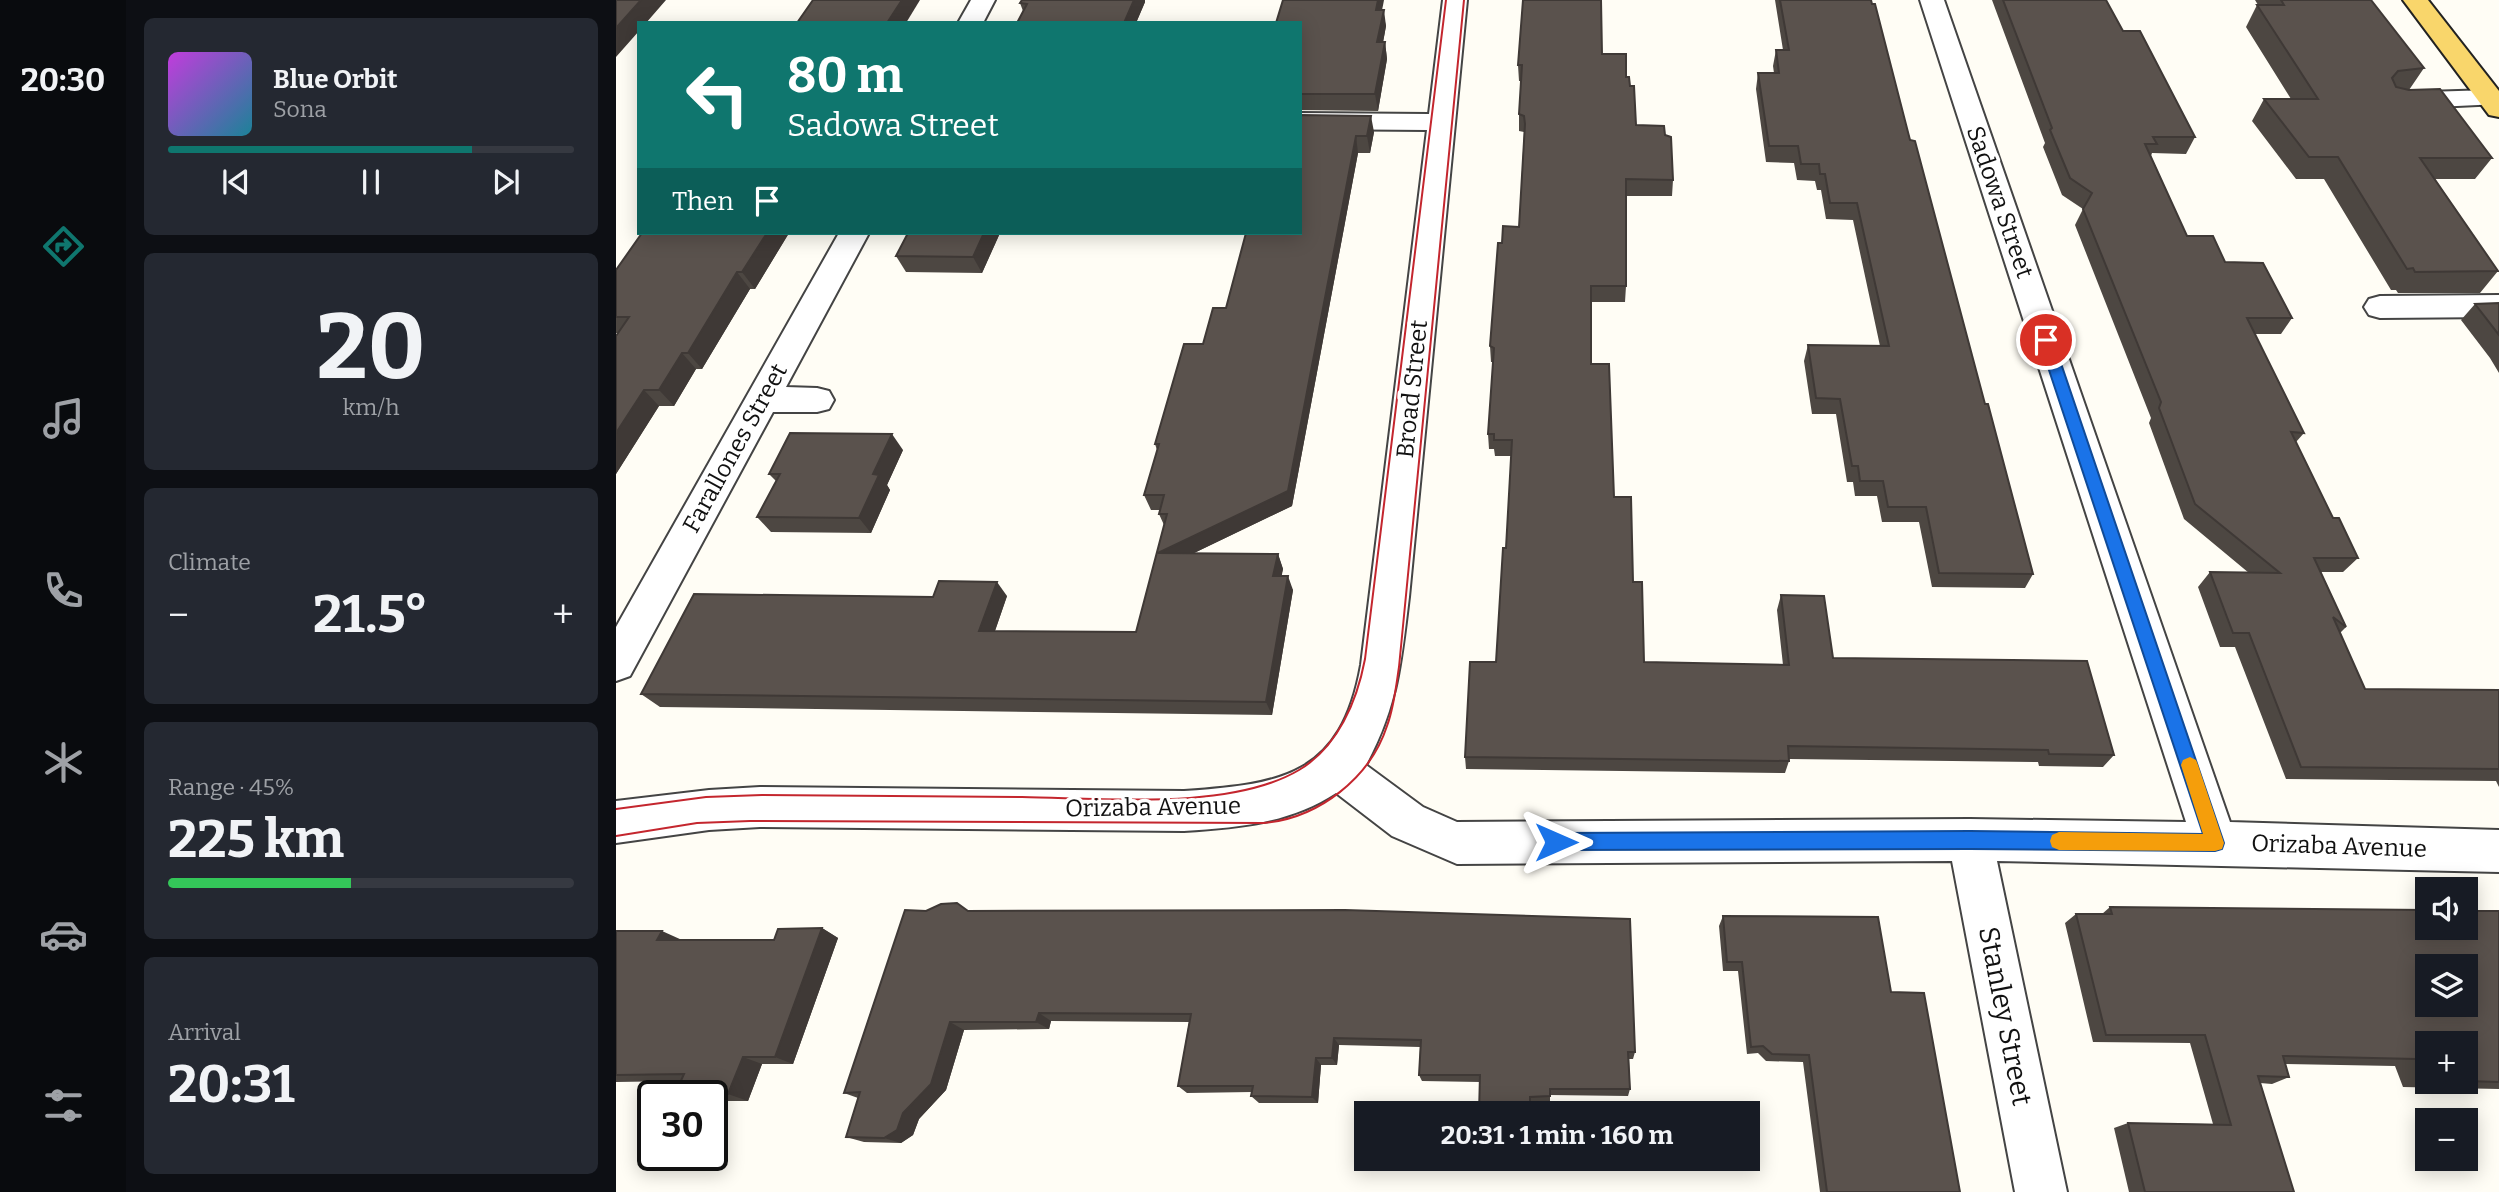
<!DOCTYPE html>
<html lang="en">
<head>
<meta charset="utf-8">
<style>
  body { margin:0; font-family:Bitter,serif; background:#242831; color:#f1f3f6; height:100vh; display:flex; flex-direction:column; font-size:26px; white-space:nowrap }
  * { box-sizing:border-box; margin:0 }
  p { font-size:23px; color:#9ea1a6 }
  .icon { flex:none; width:38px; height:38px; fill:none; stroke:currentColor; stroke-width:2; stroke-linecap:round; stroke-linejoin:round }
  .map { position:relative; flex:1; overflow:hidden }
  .sheet { display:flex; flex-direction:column; gap:18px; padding:18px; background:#0d0f14; width:490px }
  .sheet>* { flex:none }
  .top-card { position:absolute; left:21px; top:21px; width:665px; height:214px; border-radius:0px; box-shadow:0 4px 18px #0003; background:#0f766e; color:#fff; overflow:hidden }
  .fabs { position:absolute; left:1799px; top:877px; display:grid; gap:14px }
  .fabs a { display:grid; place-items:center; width:63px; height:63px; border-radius:0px; background:#171b24; box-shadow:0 4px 18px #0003; font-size:35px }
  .speed { position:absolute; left:21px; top:1080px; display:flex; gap:14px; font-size:35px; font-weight:700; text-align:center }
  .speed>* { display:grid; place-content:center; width:91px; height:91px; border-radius:50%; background:#171b24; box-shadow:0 4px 18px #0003; line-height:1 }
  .speed .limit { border:4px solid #111; border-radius:10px; background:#fff; color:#111 }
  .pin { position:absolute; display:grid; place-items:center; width:60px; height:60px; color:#fff; margin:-30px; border:4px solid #fff; border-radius:50%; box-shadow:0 2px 7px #0007 }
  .me { position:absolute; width:77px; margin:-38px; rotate:90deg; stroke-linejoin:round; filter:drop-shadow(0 0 5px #0008) }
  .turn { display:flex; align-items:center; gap:24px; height:147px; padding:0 35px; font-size:32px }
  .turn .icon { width:91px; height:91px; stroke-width:2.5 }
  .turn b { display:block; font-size:49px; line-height:60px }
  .then { display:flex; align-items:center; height:66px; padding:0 35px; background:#0003; gap:14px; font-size:26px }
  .big { font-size:52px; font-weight:700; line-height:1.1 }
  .sheet .card { flex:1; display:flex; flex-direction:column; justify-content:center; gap:10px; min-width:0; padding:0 24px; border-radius:10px; background:#242831 }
  .sheet .dial { align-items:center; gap:0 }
  .dial b { font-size:91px; line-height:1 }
  .song { display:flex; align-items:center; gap:21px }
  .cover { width:84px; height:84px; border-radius:10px; background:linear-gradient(135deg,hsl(290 70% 55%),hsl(190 70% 35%)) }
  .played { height:7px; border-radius:4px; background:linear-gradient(90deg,#0f766e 75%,#363941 75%) }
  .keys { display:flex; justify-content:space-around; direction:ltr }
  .heat { display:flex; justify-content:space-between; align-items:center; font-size:38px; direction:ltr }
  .charge { height:10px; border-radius:5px; background:linear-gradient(90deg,#34c759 45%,#363941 0) }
  .trip { position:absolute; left:738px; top:1101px; width:406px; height:70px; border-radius:0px; background:#171b24; box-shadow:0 4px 18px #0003; font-weight:700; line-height:70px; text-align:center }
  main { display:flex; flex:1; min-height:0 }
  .tab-bar { display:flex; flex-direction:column; width:126px; justify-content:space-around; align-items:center; background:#090b0e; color:#9ea1a6 }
  .tab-bar .icon { width:49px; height:49px }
  .tab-bar .active { color:#0f766e }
  .tab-bar b { font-size:32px; color:#f1f3f6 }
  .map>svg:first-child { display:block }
</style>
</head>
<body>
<main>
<nav class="tab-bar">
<b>20:30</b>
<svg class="icon active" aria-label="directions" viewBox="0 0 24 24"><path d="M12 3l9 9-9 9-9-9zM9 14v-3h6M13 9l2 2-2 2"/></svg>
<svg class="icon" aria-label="music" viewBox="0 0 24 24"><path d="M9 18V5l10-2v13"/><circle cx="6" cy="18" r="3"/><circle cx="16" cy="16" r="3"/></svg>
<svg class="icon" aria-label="phone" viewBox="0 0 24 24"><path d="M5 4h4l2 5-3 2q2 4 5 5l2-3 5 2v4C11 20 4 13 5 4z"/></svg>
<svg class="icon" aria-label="climate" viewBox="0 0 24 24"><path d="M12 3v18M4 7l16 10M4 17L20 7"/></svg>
<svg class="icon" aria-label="car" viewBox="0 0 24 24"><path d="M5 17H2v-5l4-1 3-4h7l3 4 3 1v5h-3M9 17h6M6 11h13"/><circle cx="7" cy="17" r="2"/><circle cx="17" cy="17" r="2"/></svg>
<svg class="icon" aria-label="filters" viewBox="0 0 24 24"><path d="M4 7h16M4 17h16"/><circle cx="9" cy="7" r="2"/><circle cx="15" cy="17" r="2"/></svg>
</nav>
<section class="sheet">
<div class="card">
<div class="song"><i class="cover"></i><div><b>Blue Orbit</b><p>Sona</p></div></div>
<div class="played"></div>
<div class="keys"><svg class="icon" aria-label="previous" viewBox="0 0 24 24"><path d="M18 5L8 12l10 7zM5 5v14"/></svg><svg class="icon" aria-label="pause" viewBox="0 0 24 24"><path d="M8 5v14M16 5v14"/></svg><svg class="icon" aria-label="next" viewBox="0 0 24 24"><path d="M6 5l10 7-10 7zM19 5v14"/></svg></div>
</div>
<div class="card dial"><b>20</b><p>km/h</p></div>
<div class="card"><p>Climate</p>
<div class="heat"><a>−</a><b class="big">21.5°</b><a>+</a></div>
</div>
<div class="card"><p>Range · 45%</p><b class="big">225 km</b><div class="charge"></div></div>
<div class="card"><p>Arrival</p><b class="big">20:31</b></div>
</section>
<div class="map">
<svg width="1883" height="1192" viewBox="0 0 1883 1192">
  <rect width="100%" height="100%" fill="#fffdf5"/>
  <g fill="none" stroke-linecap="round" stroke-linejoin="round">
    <g stroke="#444" stroke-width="4">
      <g id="minor">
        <path d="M 355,0 L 379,0 L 367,23 L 342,23 Z"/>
        <path d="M 827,0 L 851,0 L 793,597 C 785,663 782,705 750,765 L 807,807 L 841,822 L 1354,819 L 1570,822 L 1304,0 L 1328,0 L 1614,822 L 1883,830 L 1883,872 L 1381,861 L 1451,1192 L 1399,1192 L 1336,861 L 841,864 L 776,836 L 720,793 C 675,823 621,828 568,831 L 144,827 L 93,830 L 0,843 L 0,801 L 93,790 L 144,787 L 568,791 C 667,784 725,776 745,665 L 811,130 L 684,129 L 684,113 L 813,114 Z"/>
        <path d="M 1874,90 L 1883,92 L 1883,104 L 1778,109 L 1768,107 L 1764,101 L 1768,95 L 1778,93 Z"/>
        <path d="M 223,233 L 253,233 L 170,387 L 201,388 L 213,391 L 218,400 L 213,409 L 201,412 L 157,412 L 14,676 L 0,681 L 0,627 Z"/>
        <path d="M 1883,295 L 1883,317 L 1764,318 L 1753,315 L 1748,307 L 1753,299 L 1764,296 Z"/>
      </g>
    </g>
    <g stroke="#222" stroke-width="4">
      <path id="major" d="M 1787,0 L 1812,0 L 1883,91 L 1883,117 L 1873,115 Z"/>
    </g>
    <use href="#minor" fill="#fff" fill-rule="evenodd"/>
    <use href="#major" fill="#f9d66b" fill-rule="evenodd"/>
    <g stroke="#c4262e" stroke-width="2">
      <path d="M 0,809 L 90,797 L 146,795 C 233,796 319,796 406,797 C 486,798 614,811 683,770 C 722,747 741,701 749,659 L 830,0"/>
      <path d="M 0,836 L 81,823 L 134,821 L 648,823 C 703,818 754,778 771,726 C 778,707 780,687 783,667 L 848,0"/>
    </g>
  </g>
  <g fill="#4d4742" fill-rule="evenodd">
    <path d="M 406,0 L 529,0 L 529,2 L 520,23 L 401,23 L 407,11 L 404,3 Z"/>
    <path d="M 1159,0 L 1255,0 L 1417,574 L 1409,588 L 1316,587 L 1303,522 L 1266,522 L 1261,496 L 1239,496 L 1237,482 L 1231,482 L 1220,414 L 1196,414 L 1188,361 L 1192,345 L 1264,346 L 1237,220 L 1210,219 L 1205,190 L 1201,190 L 1199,181 L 1181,180 L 1178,163 L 1150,162 L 1140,89 L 1142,73 L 1158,73 L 1157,66 L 1160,50 L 1167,50 Z"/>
    <path d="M 1376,0 L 1490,0 L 1507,31 L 1579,137 L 1570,154 L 1536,153 L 1535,156 L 1571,236 L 1609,262 L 1676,318 L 1665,334 L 1639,334 L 1688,433 L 1680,442 L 1717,518 L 1742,558 L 1727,572 L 1705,572 L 1730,627 L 1724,633 L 1749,689 L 1883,690 L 1883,787 L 1880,781 L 1670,779 L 1619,647 L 1604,647 L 1582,587 L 1594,572 L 1633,573 L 1568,519 L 1533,423 L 1535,418 L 1459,225 L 1467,209 L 1446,195 L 1427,147 L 1429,143 Z"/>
    <path d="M 1639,0 L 1755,0 L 1808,68 L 1793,90 L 1876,158 L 1859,179 L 1819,179 L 1882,271 L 1864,293 L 1782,293 L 1780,290 L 1775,290 L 1708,179 L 1680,179 L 1636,121 L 1648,99 L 1675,99 L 1630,27 L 1641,5 L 1642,5 Z"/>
    <path d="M 766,10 L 770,26 L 767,42 L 769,42 L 771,59 L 762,111 L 684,110 L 684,23 Z"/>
    <path d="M 986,54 L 1010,77 L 1014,86 L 1020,125 L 1049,135 L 1057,180 L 1056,196 L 1010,196 L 1010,286 L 1009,302 L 975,302 L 975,364 L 998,497 L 1017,582 L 1028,662 L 1167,665 L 1161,610 L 1165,595 L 1217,658 L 1498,755 L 1487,767 L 1423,766 L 1422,762 L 1173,759 L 1173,761 L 1169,773 L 850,769 L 849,757 L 880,662 L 890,548 L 895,456 L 879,456 L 878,449 L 873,449 L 872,434 L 877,362 L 875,362 L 874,346 L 886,243 L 903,227 L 908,132 L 903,131 L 903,114 L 905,81 L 903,81 L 902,65 Z"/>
    <path d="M 684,115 L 758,132 L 754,153 L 742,153 L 676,506 L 578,553 L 662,554 L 667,569 L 665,576 L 677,590 L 656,715 L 44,707 L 25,694 L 317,597 L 391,596 L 379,631 L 520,632 L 548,525 L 543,514 L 544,510 L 535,510 L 528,495 L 541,450 L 539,444 L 587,344 L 610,308 Z"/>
    <path d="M 173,233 L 139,289 L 134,289 L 86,369 L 80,369 L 58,406 L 43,406 L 0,474 L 2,333 L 0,333 L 0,270 Z"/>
    <path d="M 384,233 L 366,273 L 290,272 L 280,256 Z"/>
    <path d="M 1883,303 L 1883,373 L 1874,358 L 1845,320 L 1859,304 Z"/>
    <path d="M 287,450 L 271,485 L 274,490 L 255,533 L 155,532 L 141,517 L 160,481 L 153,474 Z"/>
    <path d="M 1494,907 L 1883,911 L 1883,1089 L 1787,1087 L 1779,1066 L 1669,1064 L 1673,1077 L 1656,1084 L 1644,1083 L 1678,1192 L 1513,1192 L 1498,1128 L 1512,1123 L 1597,1124 L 1574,1043 L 1477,1042 L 1449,923 L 1460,914 L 1486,914 ZM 1811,1043 L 1850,1082 L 1811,1082 Z"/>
    <path d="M 352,911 L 1019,1052 L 1017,1059 L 1013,1059 L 1014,1089 L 1012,1096 L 934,1095 L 934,1102 L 915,1103 L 915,1113 L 863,1113 L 864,1082 L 806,1081 L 803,1075 L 804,1047 L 723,1045 L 721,1065 L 705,1065 L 702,1103 L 643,1103 L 635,1096 L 636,1092 L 571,1093 L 562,1086 L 573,1022 L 435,1021 L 433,1029 L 348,1030 L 330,1090 L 303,1119 L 297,1135 L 285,1143 L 248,1142 L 230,1137 L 242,1098 L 228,1093 Z"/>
    <path d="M 1107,916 L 1275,992 L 1344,1192 L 1204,1192 L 1187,1062 L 1150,1061 L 1142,1053 L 1131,1054 L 1122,971 L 1107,971 L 1103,926 Z"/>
    <path d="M 206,928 L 222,938 L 177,1064 L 146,1064 L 132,1101 L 96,1101 L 96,1096 L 64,1096 L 59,1094 L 65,1081 L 0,1082 L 0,931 L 66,940 L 158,940 Z"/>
  </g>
  <g fill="#3f3936">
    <path d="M 25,0 L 50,0 L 30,23 L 23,23 L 23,31 L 0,57 L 0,28 Z"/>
    <path d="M 286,0 L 304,0 L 290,23 L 271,23 Z"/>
    <path d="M 518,0 L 529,0 L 529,2 L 520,23 L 508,23 Z"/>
    <path d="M 762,0 L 768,0 L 763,26 L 760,10 Z"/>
    <path d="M 768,10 L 770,26 L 764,59 L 761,42 Z"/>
    <path d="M 769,42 L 771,59 L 762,111 L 759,94 Z"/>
    <path d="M 755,116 L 758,132 L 754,153 L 751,136 Z"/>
    <path d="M 740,136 L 742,153 L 676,506 L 549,567 L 542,553 Z"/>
    <path d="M 151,233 L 173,233 L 139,289 L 126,272 Z"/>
    <path d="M 368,233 L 384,233 L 366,273 L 357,257 Z"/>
    <path d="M 121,272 L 134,289 L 86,369 L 72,353 Z"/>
    <path d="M 66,353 L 80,369 L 58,406 L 43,390 Z"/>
    <path d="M 28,390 L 43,406 L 0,474 L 0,433 Z"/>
    <path d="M 276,434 L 287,450 L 271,485 L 274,490 L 255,533 L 243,518 L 257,474 Z"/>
    <path d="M 662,554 L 667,569 L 663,590 L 657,576 Z"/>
    <path d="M 672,576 L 677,590 L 656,715 L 650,702 Z"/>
    <path d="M 381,582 L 391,596 L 374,645 L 363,631 Z"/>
    <path d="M 206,928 L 222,938 L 177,1064 L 159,1057 Z"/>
    <path d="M 46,931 L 66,940 L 41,940 Z"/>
    <path d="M 423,1013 L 435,1021 L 433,1029 L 420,1022 Z"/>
    <path d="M 334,1022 L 348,1030 L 330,1090 L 303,1119 L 297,1135 L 285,1143 L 268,1138 Z"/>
    <path d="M 718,1038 L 723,1045 L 721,1065 L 716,1058 Z"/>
    <path d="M 127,1057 L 146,1064 L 132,1101 L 112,1094 Z"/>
    <path d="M 700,1058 L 705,1065 L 702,1103 L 696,1097 Z"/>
  </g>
  <g fill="#5a524d" stroke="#3f3936" stroke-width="2" fill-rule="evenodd">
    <path d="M 0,0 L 25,0 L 0,28 Z"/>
    <path d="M 197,0 L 286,0 L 271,23 L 181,23 Z"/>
    <path d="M 406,0 L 518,0 L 508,23 L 401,23 L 411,4 L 404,3 Z"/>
    <path d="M 667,0 L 762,0 L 760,10 L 768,10 L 761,42 L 769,42 L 759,94 L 684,94 L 684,23 L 660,23 Z"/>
    <path d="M 907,0 L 985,0 L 986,54 L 1010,54 L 1010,77 L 1013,77 L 1014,86 L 1018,86 L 1020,125 L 1048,126 L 1049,135 L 1055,137 L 1057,180 L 1010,179 L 1010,286 L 975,286 L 975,364 L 993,364 L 998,497 L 1015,497 L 1017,582 L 1026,582 L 1028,662 L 1173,665 L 1165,595 L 1208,596 L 1217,658 L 1471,661 L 1498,755 L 1433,754 L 1432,750 L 1172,746 L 1173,761 L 849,757 L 854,662 L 880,662 L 887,548 L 890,548 L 896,440 L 878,440 L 878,434 L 872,434 L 878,348 L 874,346 L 882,243 L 886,243 L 887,226 L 903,227 L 909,124 L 908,116 L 903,114 L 906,65 L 902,65 Z"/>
    <path d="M 1164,0 L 1255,0 L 1256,4 L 1259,4 L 1294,140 L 1299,141 L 1369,404 L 1372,404 L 1417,574 L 1323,573 L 1310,507 L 1272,507 L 1267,481 L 1244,481 L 1242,466 L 1236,466 L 1224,399 L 1200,398 L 1192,345 L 1273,346 L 1241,203 L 1214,203 L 1209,174 L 1204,174 L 1203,164 L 1185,164 L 1182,146 L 1153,146 L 1142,73 L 1163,73 L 1160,50 L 1173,50 Z"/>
    <path d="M 1387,0 L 1490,0 L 1507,31 L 1524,31 L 1579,137 L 1537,137 L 1541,144 L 1529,144 L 1571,236 L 1597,236 L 1609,262 L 1647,263 L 1676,318 L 1631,318 L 1688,433 L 1675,432 L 1717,518 L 1723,518 L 1742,558 L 1698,558 L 1730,627 L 1717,617 L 1749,689 L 1883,690 L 1883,769 L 1685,767 L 1633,633 L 1617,633 L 1594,572 L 1664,573 L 1579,504 L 1543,408 L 1545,402 L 1467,209 L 1476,193 L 1454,178 L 1434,130 L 1436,128 Z"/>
    <path d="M 1665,0 L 1755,0 L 1808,68 L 1782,71 L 1776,78 L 1780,87 L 1793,90 L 1824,89 L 1876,158 L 1804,158 L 1882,271 L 1799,272 L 1797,268 L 1791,269 L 1722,157 L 1693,157 L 1648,99 L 1702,99 L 1641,5 L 1668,5 Z"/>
    <path d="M 684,115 L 755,116 L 751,136 L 740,136 L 672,491 L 542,553 L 662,554 L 657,576 L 672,576 L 650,702 L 25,694 L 78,594 L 317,597 L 323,581 L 381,582 L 363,631 L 520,632 L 551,514 L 543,514 L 548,495 L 528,495 L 543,444 L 539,444 L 568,344 L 587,344 L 597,308 L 610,308 L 630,233 L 684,233 Z"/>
    <path d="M 26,233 L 151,233 L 126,272 L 121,272 L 72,353 L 66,353 L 43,390 L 28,390 L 0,433 L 0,336 L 13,317 L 0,317 L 0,270 Z"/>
    <path d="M 292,233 L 368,233 L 357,257 L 280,256 Z"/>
    <path d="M 1883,303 L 1883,335 L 1859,304 Z"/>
    <path d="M 174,433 L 276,434 L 257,474 L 263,475 L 243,518 L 141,517 L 164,474 L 153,474 Z"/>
    <path d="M 341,903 L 352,911 L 729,910 L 1014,919 L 1019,1052 L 1012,1052 L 1014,1089 L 934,1089 L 934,1096 L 914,1097 L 914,1113 L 863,1113 L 864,1075 L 803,1075 L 805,1040 L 718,1038 L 716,1058 L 700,1058 L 696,1097 L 635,1096 L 637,1086 L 562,1086 L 575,1014 L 423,1013 L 420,1022 L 334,1022 L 315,1084 L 287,1113 L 281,1130 L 268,1138 L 230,1137 L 244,1092 L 228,1093 L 289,910 L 310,911 L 325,904 Z"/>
    <path d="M 1494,907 L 1811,910 L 1811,928 L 1850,928 L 1850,911 L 1883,911 L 1883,1082 L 1850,1081 L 1850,1043 L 1811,1043 L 1811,1080 L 1808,1080 L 1800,1059 L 1667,1056 L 1673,1077 L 1642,1076 L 1678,1192 L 1529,1192 L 1512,1123 L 1615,1125 L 1589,1035 L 1490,1035 L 1460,914 L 1496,914 ZM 1811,966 L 1850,966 L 1850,1004 L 1811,1004 Z"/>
    <path d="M 1107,916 L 1262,917 L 1275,992 L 1308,993 L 1344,1192 L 1211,1192 L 1193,1055 L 1156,1054 L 1147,1046 L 1135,1047 L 1126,962 L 1111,962 Z"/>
    <path d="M 206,928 L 159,1057 L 127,1057 L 112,1094 L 59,1094 L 68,1074 L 0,1075 L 0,931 L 46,931 L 41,940 L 158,940 L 162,929 Z"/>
  </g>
  <path fill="#1a73e8" stroke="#114b97" stroke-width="2" d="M 1430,335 L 1437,340 L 1608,843 L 1606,849 L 1599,851 L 1354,849 L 940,850 L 933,848 L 931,842 L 933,836 L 940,833 L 1354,831 L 1587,834 L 1423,340 Z"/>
  <path fill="#f59e0b" d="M 1574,757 L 1580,760 L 1582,765 L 1608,843 L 1606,849 L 1599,851 L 1443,850 L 1436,847 L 1434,841 L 1436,835 L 1443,832 L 1587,834 L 1565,765 L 1567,760 Z"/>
  <g text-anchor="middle" stroke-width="7" stroke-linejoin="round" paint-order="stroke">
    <g font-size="24" fill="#111" stroke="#fff">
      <text transform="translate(1384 202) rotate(71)" y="8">Sadowa Street</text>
      <text transform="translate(796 389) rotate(-84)" y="8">Broad Street</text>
      <text transform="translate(119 448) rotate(-61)" y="8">Farallones Street</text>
      <text transform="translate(537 807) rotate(-1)" y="8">Orizaba Avenue</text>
      <text transform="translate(1723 846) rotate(2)" y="8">Orizaba Avenue</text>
    </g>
    <g font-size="28" fill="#111" stroke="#fff">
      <text transform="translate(1390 1016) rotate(79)" y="10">Stanley Street</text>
    </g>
  </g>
</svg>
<div class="fabs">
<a><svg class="icon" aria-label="sound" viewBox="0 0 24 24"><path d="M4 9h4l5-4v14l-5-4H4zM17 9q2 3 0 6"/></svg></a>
<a><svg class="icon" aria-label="layers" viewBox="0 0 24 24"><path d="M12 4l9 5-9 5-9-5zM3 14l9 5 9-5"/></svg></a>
<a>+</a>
<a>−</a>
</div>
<div class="speed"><div class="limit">30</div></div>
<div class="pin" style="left:1430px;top:340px;background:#d93025"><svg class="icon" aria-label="arrive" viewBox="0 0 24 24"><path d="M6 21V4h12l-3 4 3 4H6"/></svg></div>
<svg class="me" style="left:940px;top:842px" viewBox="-20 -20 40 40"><path d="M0-17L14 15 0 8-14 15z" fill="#1a73e8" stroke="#fff" stroke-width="4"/></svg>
<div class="trip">20:31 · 1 min · 160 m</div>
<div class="top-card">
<div class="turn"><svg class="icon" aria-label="left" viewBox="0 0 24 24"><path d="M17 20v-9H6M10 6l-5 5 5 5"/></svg><div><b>80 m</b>Sadowa Street</div></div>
<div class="then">Then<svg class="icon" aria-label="arrive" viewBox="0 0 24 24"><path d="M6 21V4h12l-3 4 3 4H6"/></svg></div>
</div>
</div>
</main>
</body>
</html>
